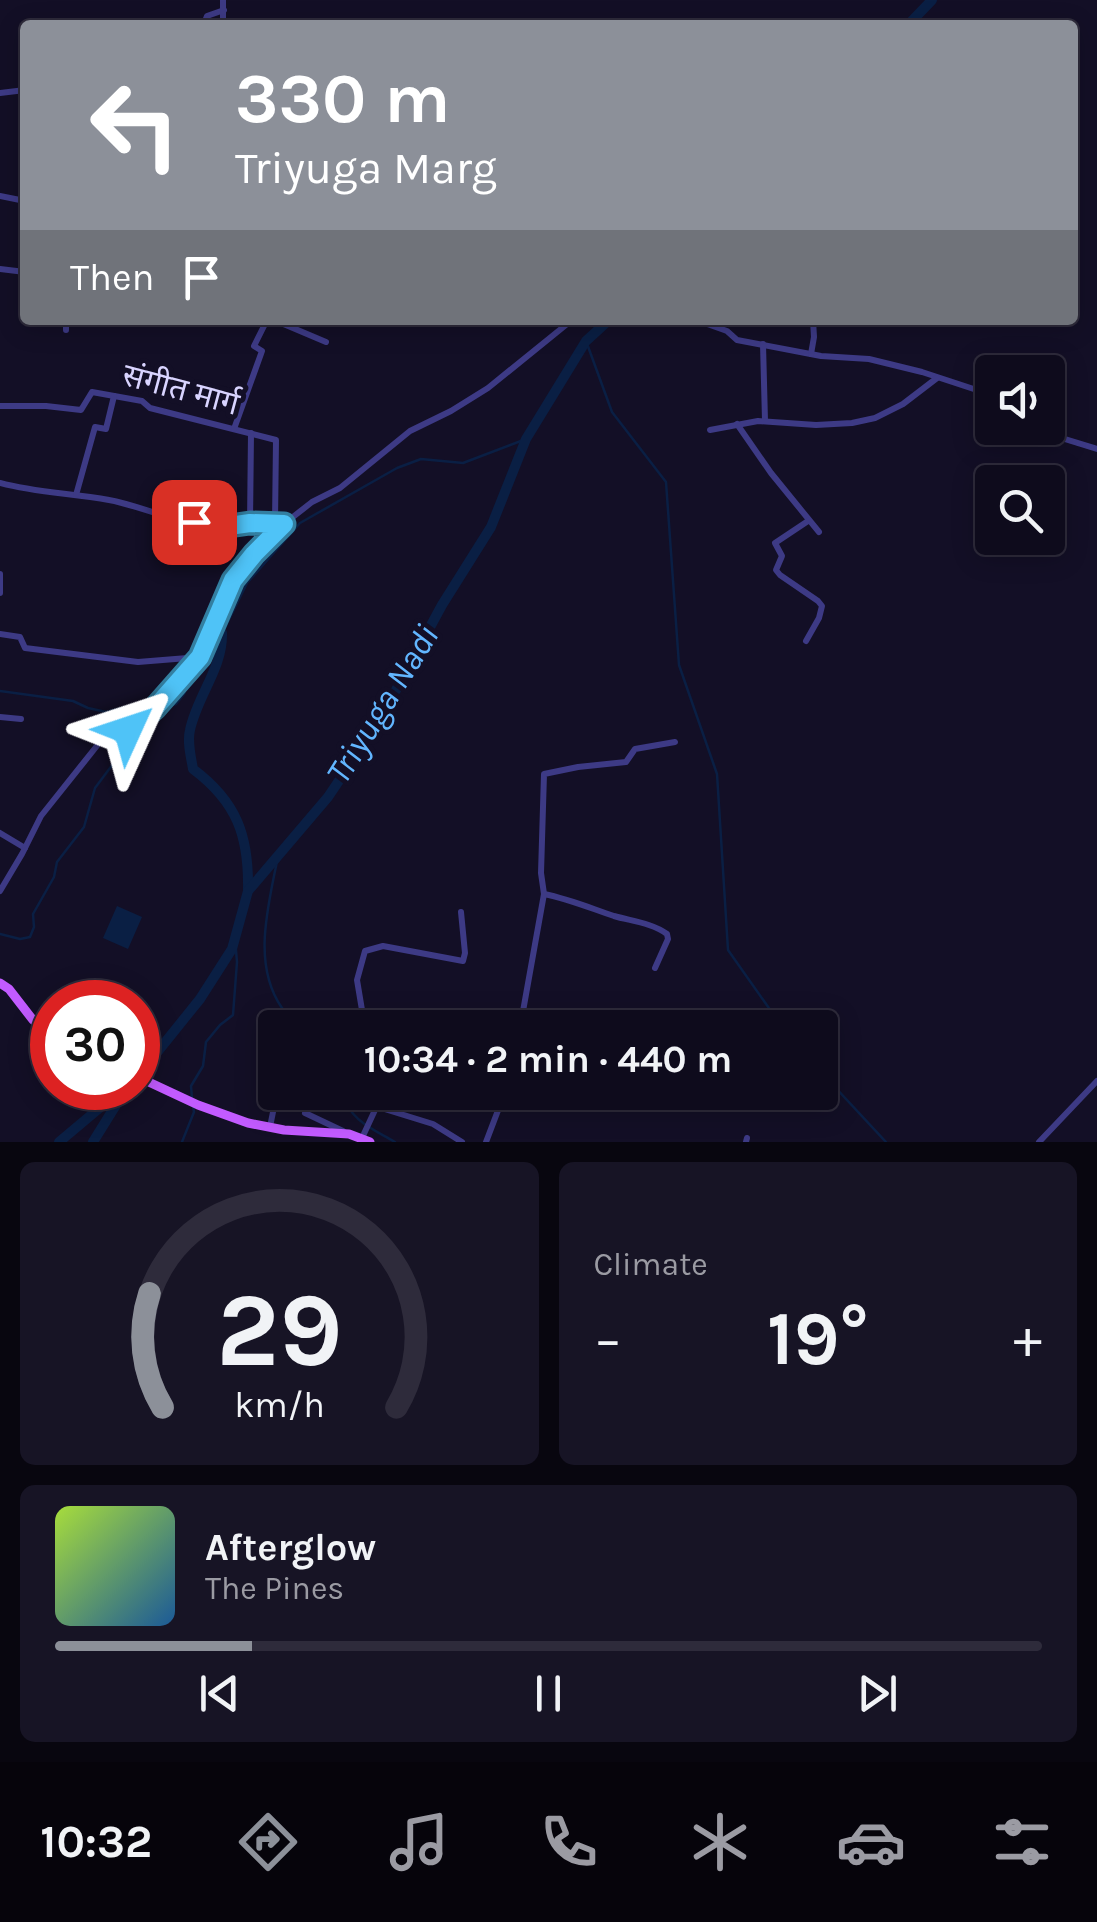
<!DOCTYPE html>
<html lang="en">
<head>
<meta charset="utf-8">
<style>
  body { margin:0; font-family:Karla,"Noto Sans Devanagari",sans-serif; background:#171425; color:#f1f3f6; height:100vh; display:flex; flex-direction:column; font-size:38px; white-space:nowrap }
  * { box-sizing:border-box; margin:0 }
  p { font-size:32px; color:#9b9ba3 }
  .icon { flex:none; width:55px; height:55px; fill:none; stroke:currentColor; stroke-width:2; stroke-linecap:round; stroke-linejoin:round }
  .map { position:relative; height:1142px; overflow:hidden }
  .sheet { display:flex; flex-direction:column; gap:20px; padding:20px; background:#08060f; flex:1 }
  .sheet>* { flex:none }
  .banner { position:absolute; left:20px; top:20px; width:1058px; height:305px; border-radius:10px; box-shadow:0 5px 25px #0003,0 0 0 2px #2e2b3b; background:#8c9099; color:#fff; overflow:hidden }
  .tools { position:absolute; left:975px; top:355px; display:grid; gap:20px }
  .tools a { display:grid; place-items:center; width:90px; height:90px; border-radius:10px; background:#0e0b1c; box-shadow:0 5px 25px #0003,0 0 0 2px #2e2b3b; font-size:50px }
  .speed { position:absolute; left:30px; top:980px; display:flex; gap:20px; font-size:50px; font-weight:700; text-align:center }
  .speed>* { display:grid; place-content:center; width:130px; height:130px; border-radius:50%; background:#0e0b1c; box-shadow:0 5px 25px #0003,0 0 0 2px #2e2b3b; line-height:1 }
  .speed .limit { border:15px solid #d22; background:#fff; color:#111 }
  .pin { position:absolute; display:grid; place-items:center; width:85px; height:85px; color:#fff; margin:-42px; border-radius:20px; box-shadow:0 5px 15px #0006 }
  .me { position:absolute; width:110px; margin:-55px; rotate:48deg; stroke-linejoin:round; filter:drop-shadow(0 0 8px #0008) }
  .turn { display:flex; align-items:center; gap:35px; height:210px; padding:0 50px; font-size:45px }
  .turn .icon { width:130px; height:130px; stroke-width:2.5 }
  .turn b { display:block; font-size:70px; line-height:85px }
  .then { display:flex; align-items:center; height:95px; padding:0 50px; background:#0003; gap:20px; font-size:38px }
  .big { font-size:75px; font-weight:700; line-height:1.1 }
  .sheet .tile { flex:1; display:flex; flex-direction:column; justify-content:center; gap:15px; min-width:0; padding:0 35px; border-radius:15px; background:#171425 }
  .sheet .dial { align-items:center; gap:0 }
  .dial svg { height:260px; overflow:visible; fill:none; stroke:#2e2b3b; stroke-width:7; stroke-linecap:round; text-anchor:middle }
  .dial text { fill:#f1f3f6; stroke:none }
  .song { display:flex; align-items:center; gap:30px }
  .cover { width:120px; height:120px; border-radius:15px; background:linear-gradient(135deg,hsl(80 70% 55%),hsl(210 70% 35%)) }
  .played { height:10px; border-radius:5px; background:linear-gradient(90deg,#8c9099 20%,#2e2b3b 20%) }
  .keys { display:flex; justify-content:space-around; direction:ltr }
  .heat { display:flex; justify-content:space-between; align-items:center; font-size:55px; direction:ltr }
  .sheet .tiles { flex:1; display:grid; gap:20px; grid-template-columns:1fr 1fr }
  .tile:last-child { grid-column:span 2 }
  .trip { position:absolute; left:258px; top:1010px; width:580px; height:100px; border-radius:10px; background:#0e0b1c; box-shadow:0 5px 25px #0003,0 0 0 2px #2e2b3b; font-weight:700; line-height:100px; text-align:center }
  .menu { display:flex; height:160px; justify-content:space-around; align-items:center; background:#06040b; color:#9b9ba3 }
  .menu .icon { width:70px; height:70px }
  .menu .on { color:#8c9099 }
  .menu b { font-size:45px; color:#f1f3f6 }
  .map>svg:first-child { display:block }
</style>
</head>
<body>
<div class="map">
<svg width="1097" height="1142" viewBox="0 0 1097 1142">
  <rect width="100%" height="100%" fill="#130f26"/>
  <path fill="#0a1f44" d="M 117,906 L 142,917 L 128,949 L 103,938 Z"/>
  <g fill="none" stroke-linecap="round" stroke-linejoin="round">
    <g stroke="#0a1f44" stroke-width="2.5">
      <path d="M 586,341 L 612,412 L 666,482 L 679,665 L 717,774 L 728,950 L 783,1028"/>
      <path d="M 0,691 L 73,701 L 88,708 L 106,712 L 148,701 L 154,702"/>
      <path d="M 278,856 C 269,904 251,963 282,1008 C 287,1015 298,1021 305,1028"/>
      <path d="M 0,934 L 20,939 L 30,937 L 34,927 L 33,914 L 54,877 L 57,862 L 84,827 L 95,788 L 122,752 L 142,736 L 164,707 L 176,704 L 184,694 L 188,682 L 209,660 L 247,583 L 300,523 L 397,468 L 421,459 L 463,463 L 526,439"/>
      <path d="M 820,1071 L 886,1142"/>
      <path d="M 342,1092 C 350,1121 371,1128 395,1142"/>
      <path d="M 192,1098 L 191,1086 L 203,1066 L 206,1042 L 220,1025 L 233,1015 L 237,962 L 235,939"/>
      <path d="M 182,1142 L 194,1112 L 193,1106"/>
    </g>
    <g stroke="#0a1f44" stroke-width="10">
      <path d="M 908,25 L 932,0"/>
      <path d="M 222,633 C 223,668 197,696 190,730 C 187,742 191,757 193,769 C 237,802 249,836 248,890"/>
      <path d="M 138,1076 L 200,999 L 232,949 L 248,891 L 328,797 L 355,757 L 396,690 L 442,605 L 491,527 L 526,439 L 586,341 L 609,320"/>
      <path d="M 59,1142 L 115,1095 L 126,1088"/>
      <path d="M 93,1142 L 124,1092"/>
    </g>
    <g stroke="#3d3a85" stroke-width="6">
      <path d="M 180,22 L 205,21 L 207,16 L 224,10"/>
      <path d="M 223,25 L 223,0"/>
      <path d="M 0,93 L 25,90"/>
      <path d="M 0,196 L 25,201"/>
      <path d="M 0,269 L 25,272"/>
      <path d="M 66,320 L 66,330"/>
      <path d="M 274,320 L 326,342"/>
      <path d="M 696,320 L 727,331 L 737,340 L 821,356 L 869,359 L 922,372 L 992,395"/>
      <path d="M 763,344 L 765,421"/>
      <path d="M 811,354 L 814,337 L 813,320"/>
      <path d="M 0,406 L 46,406 L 81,410 L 92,392 L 142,401 L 150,408 L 276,440 L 275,522"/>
      <path d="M 737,424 L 771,473 L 819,532"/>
      <path d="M 1029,428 L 1097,449"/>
      <path d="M 234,429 L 262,351 L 254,346 L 267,320"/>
      <path d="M 710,430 L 758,421 L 816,425 L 852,423 L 875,418 L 903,404 L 937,378"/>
      <path d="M 0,483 C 36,493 72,493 109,500 C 137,505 163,518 192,522 C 221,526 249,521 278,523"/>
      <path d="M 76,495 L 95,427 L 106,429 L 114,396"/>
      <path d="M 250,523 L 251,433"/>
      <path d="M 0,574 L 0,593"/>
      <path d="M 0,634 L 20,637 L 25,648 L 138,662 L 200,657"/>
      <path d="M 806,641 L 819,618 L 822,606 L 818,601 L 780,575 L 776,570 L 782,556 L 775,543 L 808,521"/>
      <path d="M 0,717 L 21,719"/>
      <path d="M 0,833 L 25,848"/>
      <path d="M 0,891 L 22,854 L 41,816 L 100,742 L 128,729 L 155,708 L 200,657 L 233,580 L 254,554 L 284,524 L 312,502 L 340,488 L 410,431 L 451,411 L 488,388 L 572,320"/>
      <path d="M 544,894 C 569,899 590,908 614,916 C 631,921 652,923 667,934 L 668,939 L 655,968"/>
      <path d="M 361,1028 L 363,1016 L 357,980 L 365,951 L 383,946 L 463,961 L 465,953 L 461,912"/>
      <path d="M 520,1028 L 544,894 L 541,873 L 544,774 L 578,767 L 626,762 L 635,749 L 675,742"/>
      <path d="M 357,1092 L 375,1110 L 362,1138"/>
      <path d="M 375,1110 L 378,1107 L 433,1124 L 462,1142"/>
      <path d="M 305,1113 L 343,1131"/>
      <path d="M 270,1127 L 277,1092"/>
      <path d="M 486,1142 L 505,1092"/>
      <path d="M 746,1142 L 747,1138"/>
      <path d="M 1039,1142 L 1097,1081"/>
    </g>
    <g stroke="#c25bff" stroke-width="9">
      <path d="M 0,983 L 9,989 L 33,1020 L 52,1037"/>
      <path d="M 138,1077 L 198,1105 L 248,1123 L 284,1130 L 349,1134 L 370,1142"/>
    </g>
  </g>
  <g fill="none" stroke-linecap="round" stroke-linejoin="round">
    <g stroke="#337fa1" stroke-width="25">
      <path id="route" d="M 128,730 L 155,708 L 200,657 L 233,580 L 254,554 L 284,524 L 250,523 L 236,525 L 194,522"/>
    </g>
    <use href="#route" stroke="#4fc3f7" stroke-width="18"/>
  </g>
  <g text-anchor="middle" stroke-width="10" stroke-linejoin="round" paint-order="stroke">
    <g font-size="32" fill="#d9d4ff" stroke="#130f26">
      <text transform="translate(181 389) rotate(15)" y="11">संगीत मार्ग</text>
    </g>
    <g font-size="35" font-style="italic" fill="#62b6ff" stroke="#130f26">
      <text transform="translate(382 704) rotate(-58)" y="12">Triyuga Nadi</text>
    </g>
  </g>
</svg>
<div class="tools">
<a><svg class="icon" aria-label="sound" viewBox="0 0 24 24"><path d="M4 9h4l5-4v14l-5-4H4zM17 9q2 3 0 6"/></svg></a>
<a><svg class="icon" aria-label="search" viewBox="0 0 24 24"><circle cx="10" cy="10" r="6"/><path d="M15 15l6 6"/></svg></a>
</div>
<div class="speed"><div class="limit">30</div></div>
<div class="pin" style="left:194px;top:522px;background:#d93025"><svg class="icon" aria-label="arrive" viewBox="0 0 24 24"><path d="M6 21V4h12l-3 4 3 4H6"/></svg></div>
<svg class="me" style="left:128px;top:730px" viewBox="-20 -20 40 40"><path d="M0-17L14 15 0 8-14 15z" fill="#4fc3f7" stroke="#fff" stroke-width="4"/></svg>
<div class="trip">10:34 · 2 min · 440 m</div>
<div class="banner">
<div class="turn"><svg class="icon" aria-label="left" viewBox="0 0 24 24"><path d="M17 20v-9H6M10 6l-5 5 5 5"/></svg><div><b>330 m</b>Triyuga Marg</div></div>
<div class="then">Then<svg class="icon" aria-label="arrive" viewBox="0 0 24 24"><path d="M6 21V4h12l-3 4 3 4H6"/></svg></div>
</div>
</div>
<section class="sheet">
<div class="tiles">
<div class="tile dial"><svg viewBox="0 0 100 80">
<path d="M14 69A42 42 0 1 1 86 69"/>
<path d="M14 69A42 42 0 0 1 10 34" stroke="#8c9099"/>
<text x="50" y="56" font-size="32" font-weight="700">29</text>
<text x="50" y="72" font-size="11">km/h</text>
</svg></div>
<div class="tile"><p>Climate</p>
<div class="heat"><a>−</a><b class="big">19°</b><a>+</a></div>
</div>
<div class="tile">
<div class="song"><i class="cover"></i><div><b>Afterglow</b><p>The Pines</p></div></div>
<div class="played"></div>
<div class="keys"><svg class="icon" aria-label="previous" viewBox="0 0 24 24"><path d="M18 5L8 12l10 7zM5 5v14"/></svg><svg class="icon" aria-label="pause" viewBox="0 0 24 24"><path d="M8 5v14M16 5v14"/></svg><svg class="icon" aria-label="next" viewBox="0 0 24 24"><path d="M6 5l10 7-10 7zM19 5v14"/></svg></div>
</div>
</div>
</section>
<nav class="menu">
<b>10:32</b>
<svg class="icon on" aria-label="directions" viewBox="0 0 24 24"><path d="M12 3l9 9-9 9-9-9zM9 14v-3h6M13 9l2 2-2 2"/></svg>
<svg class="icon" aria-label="music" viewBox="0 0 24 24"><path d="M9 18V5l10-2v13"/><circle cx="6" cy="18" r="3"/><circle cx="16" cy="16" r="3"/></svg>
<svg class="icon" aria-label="phone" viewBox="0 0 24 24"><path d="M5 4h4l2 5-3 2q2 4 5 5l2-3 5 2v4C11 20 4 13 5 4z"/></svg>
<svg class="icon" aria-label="climate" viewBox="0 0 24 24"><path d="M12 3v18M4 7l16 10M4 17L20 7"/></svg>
<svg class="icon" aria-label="car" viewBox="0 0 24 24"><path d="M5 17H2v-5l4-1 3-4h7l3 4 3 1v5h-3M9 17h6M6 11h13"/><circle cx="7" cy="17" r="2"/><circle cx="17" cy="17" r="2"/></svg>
<svg class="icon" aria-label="filters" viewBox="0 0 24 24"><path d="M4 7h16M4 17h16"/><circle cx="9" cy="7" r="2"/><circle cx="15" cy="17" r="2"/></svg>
</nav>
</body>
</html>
